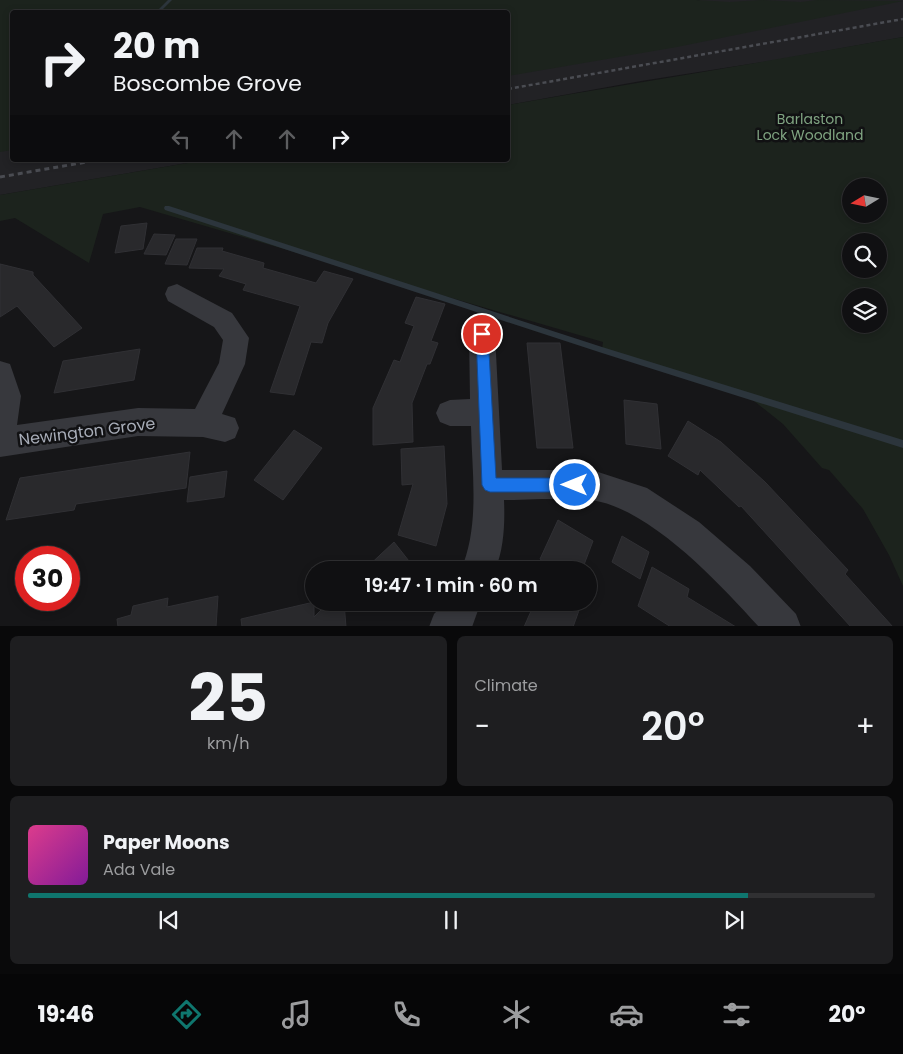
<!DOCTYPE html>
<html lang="en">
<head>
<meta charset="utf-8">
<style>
  body { margin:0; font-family:Poppins,sans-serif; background:#1e1e20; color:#f1f3f6; height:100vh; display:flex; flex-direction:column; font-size:19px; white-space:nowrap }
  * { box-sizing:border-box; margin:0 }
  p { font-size:16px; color:#9c9d9f }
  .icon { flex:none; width:28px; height:28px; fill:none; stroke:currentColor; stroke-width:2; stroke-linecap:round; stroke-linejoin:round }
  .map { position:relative; height:626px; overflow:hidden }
  .sheet { display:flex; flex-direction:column; gap:10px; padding:10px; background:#09090a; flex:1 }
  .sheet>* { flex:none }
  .hud { position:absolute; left:10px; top:10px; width:500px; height:152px; border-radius:5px; box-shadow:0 2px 8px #0003,0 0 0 1px #303032; background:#101012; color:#f1f3f6; overflow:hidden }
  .needle { width:32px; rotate:260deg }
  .tools { position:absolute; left:842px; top:178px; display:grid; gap:10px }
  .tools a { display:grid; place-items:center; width:45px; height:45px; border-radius:50%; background:#101012; box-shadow:0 2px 8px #0003,0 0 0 1px #303032; font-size:25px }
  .speed { position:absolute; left:15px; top:546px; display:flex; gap:10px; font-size:25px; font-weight:700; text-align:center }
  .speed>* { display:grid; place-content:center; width:65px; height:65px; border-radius:50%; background:#101012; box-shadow:0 2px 8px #0003,0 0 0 1px #303032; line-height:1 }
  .speed .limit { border:8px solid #d22; background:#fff; color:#111 }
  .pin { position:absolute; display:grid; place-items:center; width:42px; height:42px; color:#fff; margin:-21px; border:2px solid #fff; border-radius:50%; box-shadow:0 1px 5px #0007 }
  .me { position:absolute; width:55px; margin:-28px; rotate:270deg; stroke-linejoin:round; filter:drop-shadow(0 0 4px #0008) }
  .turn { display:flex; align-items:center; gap:18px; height:105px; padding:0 20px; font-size:22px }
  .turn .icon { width:65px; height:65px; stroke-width:2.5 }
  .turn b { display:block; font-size:35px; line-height:42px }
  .lanes { display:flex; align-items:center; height:48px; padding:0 20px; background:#0003; justify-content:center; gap:25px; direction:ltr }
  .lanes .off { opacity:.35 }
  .big { font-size:38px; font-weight:600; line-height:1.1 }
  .sheet .card { flex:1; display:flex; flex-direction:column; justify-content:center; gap:8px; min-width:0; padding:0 18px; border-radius:8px; background:#1e1e20 }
  .sheet .dial { align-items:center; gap:0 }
  .dial b { font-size:65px; line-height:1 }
  .song { display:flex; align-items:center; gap:15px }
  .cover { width:60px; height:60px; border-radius:8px; background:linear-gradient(135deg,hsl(330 70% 55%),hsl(290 70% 35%)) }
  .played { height:5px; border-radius:2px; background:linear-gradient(90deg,#0f766e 85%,#303032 85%) }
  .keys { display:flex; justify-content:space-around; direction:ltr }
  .heat { display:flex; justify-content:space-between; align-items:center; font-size:28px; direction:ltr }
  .sheet .tiles { flex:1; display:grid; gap:10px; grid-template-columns:1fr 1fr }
  .card:last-child { grid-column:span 2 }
  .trip { position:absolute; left:305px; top:561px; width:292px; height:50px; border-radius:25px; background:#101012; box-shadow:0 2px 8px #0003,0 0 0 1px #303032; font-weight:600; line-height:50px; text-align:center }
  .dock { display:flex; height:80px; justify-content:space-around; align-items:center; background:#060607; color:#9c9d9f }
  .dock .icon { width:35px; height:35px }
  .dock .selected { color:#0f766e }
  .dock b { font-size:22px; color:#f1f3f6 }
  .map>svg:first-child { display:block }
</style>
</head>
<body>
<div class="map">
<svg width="903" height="627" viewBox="0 0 903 627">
  <rect width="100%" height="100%" fill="#161618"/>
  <g fill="#222225">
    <path d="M 699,0 L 903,0 L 903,37 L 776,60 L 641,81 L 508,105 L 508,66 L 701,2 Z"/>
    <path d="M 12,141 L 12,160 L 205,160 L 0,195 L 0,143 Z"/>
  </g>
  <g fill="#1c231d" fill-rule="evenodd">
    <path d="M 0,0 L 696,0 L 730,2 L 762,0 L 801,2 L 817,0 L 903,1 L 677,47 L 508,76 L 508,12 L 12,12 L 12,150 L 0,152 Z"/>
    <path d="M 903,37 L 903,586 L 889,555 L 863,509 L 829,470 L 822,468 L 783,424 L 744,393 L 602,350 L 603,342 L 140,207 L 103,214 L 89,263 L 15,218 L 0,221 L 0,195 L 205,160 L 508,160 L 508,105 C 639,82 771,61 903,37 ZM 879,186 L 879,214 L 851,214 L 851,186 ZM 879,241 L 879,269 L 851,269 L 851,241 ZM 879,296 L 879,324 L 851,324 L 851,296 Z"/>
  </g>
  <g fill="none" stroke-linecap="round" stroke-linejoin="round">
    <g fill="#2c353c" fill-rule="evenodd">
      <path d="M 168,0 L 172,0 L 160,12 L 156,12 Z"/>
      <path d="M 165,206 L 169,206 L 602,347 L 903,440 L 903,448 L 602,353 L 165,210 L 164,208 Z"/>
    </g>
  </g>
  <g fill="#29292c" stroke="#303034">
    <path d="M 147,223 L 143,249 L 115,253 L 121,226 Z"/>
    <path d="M 154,234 L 175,235 L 166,255 L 144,254 Z"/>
    <path d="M 176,239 L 197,239 L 187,265 L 165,264 Z"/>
    <path d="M 197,248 L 223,248 L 222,251 L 264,263 L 263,268 L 316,283 L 324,271 L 353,279 L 328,323 L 322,343 L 311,342 L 294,395 L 270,392 L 300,306 L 243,290 L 246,284 L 219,276 L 224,269 L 189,268 Z"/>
    <path d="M 0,264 L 33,272 L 33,275 L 82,328 L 54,347 L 17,306 L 0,317 Z"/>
    <path d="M 416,297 L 445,304 L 431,341 L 438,343 L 430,364 L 427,364 L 412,403 L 413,442 L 373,445 L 373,408 L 394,360 L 400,362 L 414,326 L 405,323 Z"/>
    <path d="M 527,343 L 560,343 L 573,448 L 537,448 Z"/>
    <path d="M 140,349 L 134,380 L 54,393 L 63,361 Z"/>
    <path d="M 624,400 L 657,404 L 661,449 L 626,444 Z"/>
    <path d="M 688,421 L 721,442 L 765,482 L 848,570 L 845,574 L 893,627 L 851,627 L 741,506 L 739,507 L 700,470 L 698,475 L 668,456 Z"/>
    <path d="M 294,430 L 322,448 L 283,500 L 254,480 Z"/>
    <path d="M 444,446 L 447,504 L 436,546 L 398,535 L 413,484 L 402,485 L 401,449 Z"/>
    <path d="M 190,452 L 186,488 L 76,504 L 74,510 L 6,520 L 20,478 Z"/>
    <path d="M 227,471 L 224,497 L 187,502 L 190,477 Z"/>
    <path d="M 558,520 L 593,541 L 582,570 L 557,570 L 540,559 Z"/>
    <path d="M 622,536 L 649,552 L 640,579 L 612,562 Z"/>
    <path d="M 394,542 L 416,570 L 364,570 Z"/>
    <path d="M 652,567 L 689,589 L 687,597 L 736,627 L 671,627 L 638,606 Z"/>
    <path d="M 218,596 L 216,627 L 118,627 L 117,619 L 131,615 L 133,606 L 168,598 L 167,607 Z"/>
    <path d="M 314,602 L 314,617 L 329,602 L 344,602 L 346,627 L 242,627 L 241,619 Z"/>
    <path d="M 535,602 L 582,602 L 573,627 L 524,627 Z"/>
  </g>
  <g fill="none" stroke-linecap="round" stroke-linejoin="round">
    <g fill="#37383d" fill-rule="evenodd">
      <path d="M 177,284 L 232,313 L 249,338 L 245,364 L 222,414 L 235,418 L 239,428 L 235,438 L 225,442 L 203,437 L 138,436 L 0,457 L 0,361 L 10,364 L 21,396 L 17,425 L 138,408 L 195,409 L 219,363 L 223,340 L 214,327 L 168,301 L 165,294 L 168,287 Z"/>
      <path d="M 482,323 L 491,326 L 495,334 L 502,470 L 592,470 L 647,488 L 699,522 L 750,566 L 796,614 L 801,627 L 759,627 C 720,584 650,508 591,500 C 566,497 530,500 504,500 C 505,523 504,549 495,570 L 461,570 C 480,525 472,473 471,426 L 450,426 L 440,422 L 436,413 L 440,404 L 450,400 L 470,399 L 469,334 L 473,326 Z"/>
      <path d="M 446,602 L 481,602 L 472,627 L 429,627 L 434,614 Z"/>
    </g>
    <path stroke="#4a4c52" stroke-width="2.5" stroke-dasharray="4 3" stroke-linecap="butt" d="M 508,89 L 903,19"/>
    <path stroke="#4a4c52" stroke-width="3" stroke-dasharray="5 4" stroke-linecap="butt" d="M 0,177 L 98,160"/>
  </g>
  <path fill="#1a73e8" stroke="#114b97" d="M 482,329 L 486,331 L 488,334 L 496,478 L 575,478 L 580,480 L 582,485 L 580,490 L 575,492 L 490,492 L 485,490 L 482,485 L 476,334 L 478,331 Z"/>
  <g text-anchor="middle" stroke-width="5" stroke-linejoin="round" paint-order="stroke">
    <g font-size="14" fill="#7fa381" stroke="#111113">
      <text x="810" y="124">Barlaston<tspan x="810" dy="16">Lock Woodland</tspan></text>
    </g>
    <g font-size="16" fill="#a8adb8" stroke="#111113">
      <text transform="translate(87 431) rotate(-7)" y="6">Newington Grove</text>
    </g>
  </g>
</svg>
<div class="tools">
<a><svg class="needle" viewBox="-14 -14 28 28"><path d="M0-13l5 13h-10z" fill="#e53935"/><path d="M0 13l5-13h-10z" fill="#9c9d9f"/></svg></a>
<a><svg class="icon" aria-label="search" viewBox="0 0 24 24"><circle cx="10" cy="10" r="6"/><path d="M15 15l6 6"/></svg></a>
<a><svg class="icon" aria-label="layers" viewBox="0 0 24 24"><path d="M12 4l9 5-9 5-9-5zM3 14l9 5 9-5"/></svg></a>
</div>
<div class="speed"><div class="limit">30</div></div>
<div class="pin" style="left:482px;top:334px;background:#d93025"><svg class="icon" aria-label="arrive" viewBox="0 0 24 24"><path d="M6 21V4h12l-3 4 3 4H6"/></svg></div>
<svg class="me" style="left:575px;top:485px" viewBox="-20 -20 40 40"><circle r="17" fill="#1a73e8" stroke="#fff" stroke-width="3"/><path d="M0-11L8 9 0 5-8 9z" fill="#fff"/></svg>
<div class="trip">19:47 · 1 min · 60 m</div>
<div class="hud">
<div class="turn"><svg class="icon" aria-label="right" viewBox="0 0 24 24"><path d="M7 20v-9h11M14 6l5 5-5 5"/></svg><div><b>20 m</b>Boscombe Grove</div></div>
<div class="lanes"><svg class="icon off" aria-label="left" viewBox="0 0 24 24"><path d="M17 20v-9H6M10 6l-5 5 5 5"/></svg><svg class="icon off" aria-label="ahead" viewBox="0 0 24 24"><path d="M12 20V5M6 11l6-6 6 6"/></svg><svg class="icon off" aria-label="ahead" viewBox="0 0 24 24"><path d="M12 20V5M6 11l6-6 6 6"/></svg><svg class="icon" aria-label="right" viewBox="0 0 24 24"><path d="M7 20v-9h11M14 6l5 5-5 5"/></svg></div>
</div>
</div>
<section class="sheet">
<div class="tiles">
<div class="card dial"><b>25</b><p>km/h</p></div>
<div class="card"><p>Climate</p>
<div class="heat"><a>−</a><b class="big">20°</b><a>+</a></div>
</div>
<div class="card">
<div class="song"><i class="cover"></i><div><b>Paper Moons</b><p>Ada Vale</p></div></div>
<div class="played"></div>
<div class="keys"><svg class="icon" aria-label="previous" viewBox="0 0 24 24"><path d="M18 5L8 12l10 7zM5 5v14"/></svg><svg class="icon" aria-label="pause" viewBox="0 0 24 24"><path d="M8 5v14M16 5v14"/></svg><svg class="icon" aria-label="next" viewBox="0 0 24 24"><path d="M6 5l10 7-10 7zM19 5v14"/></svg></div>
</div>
</div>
</section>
<nav class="dock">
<b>19:46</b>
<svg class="icon selected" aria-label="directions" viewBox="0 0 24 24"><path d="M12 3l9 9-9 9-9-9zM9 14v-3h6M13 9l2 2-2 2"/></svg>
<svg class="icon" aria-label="music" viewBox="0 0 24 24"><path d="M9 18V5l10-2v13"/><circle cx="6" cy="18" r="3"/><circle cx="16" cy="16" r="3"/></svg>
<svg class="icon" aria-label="phone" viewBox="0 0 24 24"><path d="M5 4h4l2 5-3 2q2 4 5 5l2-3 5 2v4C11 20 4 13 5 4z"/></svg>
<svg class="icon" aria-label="climate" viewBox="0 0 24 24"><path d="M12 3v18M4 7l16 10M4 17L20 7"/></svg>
<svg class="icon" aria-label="car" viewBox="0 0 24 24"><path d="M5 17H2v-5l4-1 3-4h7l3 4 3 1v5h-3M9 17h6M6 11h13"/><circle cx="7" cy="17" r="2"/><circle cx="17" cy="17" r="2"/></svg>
<svg class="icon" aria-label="filters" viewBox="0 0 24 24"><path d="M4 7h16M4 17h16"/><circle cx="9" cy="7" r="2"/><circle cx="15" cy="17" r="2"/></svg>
<b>20°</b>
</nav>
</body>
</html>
